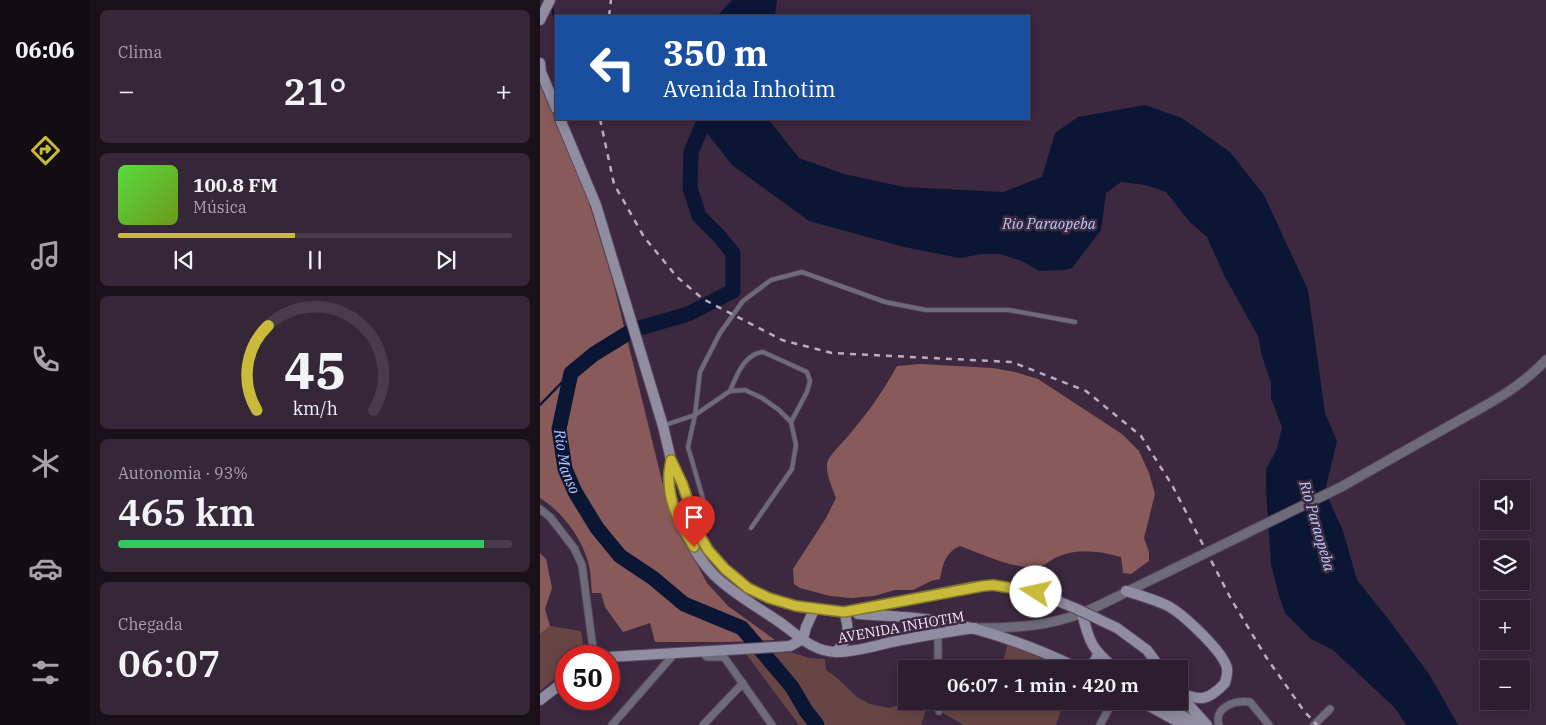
<!DOCTYPE html>
<html lang="pt">
<head>
<meta charset="utf-8">
<style>
  body { margin:0; font-family:"IBM Plex Serif",serif; background:#352737; color:#f1f3f6; height:100vh; display:flex; flex-direction:column; font-size:19px; white-space:nowrap }
  * { box-sizing:border-box; margin:0 }
  p { font-size:16px; color:#a7a2aa }
  .icon { flex:none; width:28px; height:28px; fill:none; stroke:currentColor; stroke-width:2; stroke-linecap:round; stroke-linejoin:round }
  .map { position:relative; flex:1; overflow:hidden }
  .details { display:flex; flex-direction:column; gap:10px; padding:10px; background:#19101a; width:450px }
  .details>* { flex:none }
  .hud { position:absolute; left:15px; top:15px; width:475px; height:105px; border-radius:0px; box-shadow:0 2px 12px #0003,0 0 0 1px #483c4b; background:#1a4fa0; color:#fff; overflow:hidden }
  .fabs { position:absolute; left:940px; top:480px; display:grid; gap:10px }
  .fabs a { display:grid; place-items:center; width:50px; height:50px; border-radius:0px; background:#2d1e2f; box-shadow:0 2px 12px #0003,0 0 0 1px #483c4b; font-size:25px }
  .speed { position:absolute; left:15px; top:645px; display:flex; gap:10px; font-size:25px; font-weight:700; text-align:center }
  .speed>* { display:grid; place-content:center; width:65px; height:65px; border-radius:50%; background:#2d1e2f; box-shadow:0 2px 12px #0003,0 0 0 1px #483c4b; line-height:1 }
  .speed .limit { border:8px solid #d22; background:#fff; color:#111 }
  .pin { position:absolute; display:grid; place-items:center; width:42px; height:42px; color:#fff; margin:-51px -21px; border-radius:50% 50% 50% 0; rotate:-45deg; box-shadow:0 0 5px #0007 }
  .pin .icon { rotate:45deg }
  .me { position:absolute; width:55px; margin:-28px; rotate:280deg; stroke-linejoin:round; filter:drop-shadow(0 0 4px #0008) }
  .turn { display:flex; align-items:center; gap:18px; height:105px; padding:0 25px; font-size:22px }
  .turn .icon { width:65px; height:65px; stroke-width:2.5 }
  .turn b { display:block; font-size:35px; line-height:42px }
  .big { font-size:38px; font-weight:600; line-height:1.1 }
  .details .tile { flex:1; display:flex; flex-direction:column; justify-content:center; gap:8px; min-width:0; padding:0 18px; border-radius:8px; background:#352737 }
  .details .dial { align-items:center; gap:0 }
  .dial svg { height:130px; overflow:visible; fill:none; stroke:#483c4b; stroke-width:7; stroke-linecap:round; text-anchor:middle }
  .dial text { fill:#f1f3f6; stroke:none }
  .song { display:flex; align-items:center; gap:15px }
  .cover { width:60px; height:60px; border-radius:8px; background:linear-gradient(135deg,hsl(110 70% 55%),hsl(80 70% 35%)) }
  .played { height:5px; border-radius:2px; background:linear-gradient(90deg,#c9ba3a 45%,#483c4b 45%) }
  .keys { display:flex; justify-content:space-around; direction:ltr }
  .heat { display:flex; justify-content:space-between; align-items:center; font-size:28px; direction:ltr }
  .charge { height:8px; border-radius:4px; background:linear-gradient(90deg,#34c759 93%,#483c4b 0) }
  .trip { position:absolute; left:358px; top:660px; width:290px; height:50px; border-radius:0px; background:#2d1e2f; box-shadow:0 2px 12px #0003,0 0 0 1px #483c4b; font-weight:600; line-height:50px; text-align:center }
  main { display:flex; flex:1; min-height:0 }
  .menu { display:flex; flex-direction:column; width:90px; justify-content:space-around; align-items:center; background:#120c13; color:#a7a2aa }
  .menu .icon { width:35px; height:35px }
  .menu .current { color:#c9ba3a }
  .menu b { font-size:22px; color:#f1f3f6 }
  .map>svg:first-child { display:block }
</style>
</head>
<body>
<main>
<nav class="menu">
<b>06:06</b>
<svg class="icon current" aria-label="directions" viewBox="0 0 24 24"><path d="M12 3l9 9-9 9-9-9zM9 14v-3h6M13 9l2 2-2 2"/></svg>
<svg class="icon" aria-label="music" viewBox="0 0 24 24"><path d="M9 18V5l10-2v13"/><circle cx="6" cy="18" r="3"/><circle cx="16" cy="16" r="3"/></svg>
<svg class="icon" aria-label="phone" viewBox="0 0 24 24"><path d="M5 4h4l2 5-3 2q2 4 5 5l2-3 5 2v4C11 20 4 13 5 4z"/></svg>
<svg class="icon" aria-label="climate" viewBox="0 0 24 24"><path d="M12 3v18M4 7l16 10M4 17L20 7"/></svg>
<svg class="icon" aria-label="car" viewBox="0 0 24 24"><path d="M5 17H2v-5l4-1 3-4h7l3 4 3 1v5h-3M9 17h6M6 11h13"/><circle cx="7" cy="17" r="2"/><circle cx="17" cy="17" r="2"/></svg>
<svg class="icon" aria-label="filters" viewBox="0 0 24 24"><path d="M4 7h16M4 17h16"/><circle cx="9" cy="7" r="2"/><circle cx="15" cy="17" r="2"/></svg>
</nav>
<section class="details">
<div class="tile"><p>Clima</p>
<div class="heat"><a>−</a><b class="big">21°</b><a>+</a></div>
</div>
<div class="tile">
<div class="song"><i class="cover"></i><div><b>100.8 FM</b><p>Música</p></div></div>
<div class="played"></div>
<div class="keys"><svg class="icon" aria-label="previous" viewBox="0 0 24 24"><path d="M18 5L8 12l10 7zM5 5v14"/></svg><svg class="icon" aria-label="pause" viewBox="0 0 24 24"><path d="M8 5v14M16 5v14"/></svg><svg class="icon" aria-label="next" viewBox="0 0 24 24"><path d="M6 5l10 7-10 7zM19 5v14"/></svg></div>
</div>
<div class="tile dial"><svg viewBox="0 0 100 80">
<path d="M14 69A42 42 0 1 1 86 69"/>
<path d="M14 69A42 42 0 0 1 21 17" stroke="#c9ba3a"/>
<text x="50" y="56" font-size="32" font-weight="700">45</text>
<text x="50" y="72" font-size="11">km/h</text>
</svg></div>
<div class="tile"><p>Autonomia · 93%</p><b class="big">465 km</b><div class="charge"></div></div>
<div class="tile"><p>Chegada</p><b class="big">06:07</b></div>
</section>
<div class="map">
<svg width="1006" height="725" viewBox="0 0 1006 725">
  <rect width="100%" height="100%" fill="#3c283f"/>
  <g fill="#674545">
    <path d="M 10,626 L 41,631 L 45,654 L 43,656 L 26,656 L 26,669 L 0,691 L 0,634 Z"/>
    <path d="M 468,643 L 525,669 L 461,669 Z"/>
    <path d="M 251,652 L 269,658 L 285,659 L 286,670 L 296,677 L 317,697 L 330,704 L 349,708 L 375,701 L 389,701 L 381,725 L 259,725 L 206,654 Z"/>
    <path d="M 403,701 L 524,701 L 516,725 L 424,725 L 403,713 Z"/>
  </g>
  <g fill="#895a5a">
    <path d="M 0,82 L 47,197 L 72,278 L 130,513 L 167,583 L 188,606 L 235,640 L 189,642 L 115,642 L 110,623 L 83,632 L 65,607 L 61,593 L 52,593 C 51,586 51,578 50,570 C 45,542 24,513 0,498 Z"/>
    <path d="M 380,364 L 453,368 L 475,372 L 498,379 L 582,434 L 599,451 L 609,473 L 615,494 L 604,538 L 609,552 L 609,561 L 591,574 L 583,573 L 581,557 C 558,551 539,548 517,557 C 510,560 504,567 497,567 C 471,569 443,554 420,546 C 405,553 403,564 400,579 L 391,581 L 373,590 L 355,590 L 334,596 L 311,598 L 290,596 L 260,588 L 254,584 L 253,569 L 286,518 L 296,498 C 292,487 286,475 287,464 C 288,457 296,450 300,445 C 322,421 341,395 357,366 Z"/>
    <path d="M 0,553 L 6,559 L 12,588 L 5,609 L 10,626 L 0,634 Z"/>
  </g>
  <g fill="#0b1635">
    <path d="M 192,0 L 237,0 L 235,16 L 177,16 Z"/>
    <path d="M 605,105 L 642,118 L 690,152 L 724,195 L 768,290 L 785,413 L 797,441 L 785,491 L 803,531 L 817,580 L 849,620 L 889,674 L 918,725 L 866,725 L 855,708 L 793,650 L 771,639 L 745,613 L 739,596 L 731,564 L 726,491 L 726,469 L 737,449 L 742,427 L 731,398 L 731,383 L 722,356 L 718,336 L 685,277 L 667,237 L 649,221 L 626,192 L 606,185 L 581,182 L 566,193 L 561,230 L 532,268 L 524,270 L 499,271 L 482,261 L 460,254 L 442,254 L 420,258 L 364,247 L 269,221 L 192,165 L 156,119 L 228,119 L 259,158 L 304,174 L 364,187 L 463,192 L 502,177 L 515,133 L 538,117 Z"/>
  </g>
  <g fill="none" stroke-linecap="round" stroke-linejoin="round">
    <g stroke="#0b1635" stroke-width="2.5">
      <path d="M 11,6 L 16,21"/>
      <path d="M 0,405 L 31,373"/>
    </g>
    <path stroke="#0b1635" stroke-width="15" id="s1" d="M 165,119 L 151,152 L 150,188 L 159,216 L 178,235 L 193,253 L 193,291 L 148,314 L 93,330 L 54,354 L 31,373 L 19,429 L 25,469 L 35,492 L 57,528 L 80,556 L 113,578 L 144,604 L 202,628 L 252,687 L 266,711 L 277,725"/>
    <g stroke="#5a475d" stroke-width="5.5">
      <g id="service">
        <path d="M 190,391 C 197,375 204,354 223,352 L 267,372 L 270,381 L 267,392 L 251,422"/>
        <path d="M 125,425 L 155,415 L 190,391 L 205,390 L 222,398 L 239,410 L 251,422 L 256,445 L 252,469 L 211,528"/>
        <path d="M 168,516 L 148,447 L 155,415 L 160,372 L 180,333 L 203,301 L 231,280 L 262,272 L 345,302 L 386,310 L 469,310 L 535,322"/>
      </g>
    </g>
    <g stroke="#5a475d" stroke-width="9">
      <g id="minor">
        <path d="M 0,509 L 10,517 L 34,548 L 42,565 L 54,656"/>
        <path d="M 398,633 L 398,669"/>
        <path d="M 161,651 L 167,657 L 184,657 L 232,725"/>
        <path d="M 399,701 L 399,711"/>
        <path d="M 72,725 L 135,653"/>
        <path d="M 163,725 L 203,683"/>
        <path d="M 560,725 L 573,701"/>
        <path d="M 679,725 C 673,707 696,700 710,702 L 729,725"/>
        <path d="M 774,725 L 790,709"/>
      </g>
    </g>
    <g stroke="#5a475d" stroke-width="11">
      <g id="tertiary">
        <path d="M 925,417 C 954,401 983,385 1006,360"/>
        <path d="M 440,628 C 475,628 509,626 542,613 C 569,602 595,587 621,575"/>
      </g>
    </g>
    <g stroke="#5a475d" stroke-width="12">
      <g id="secondary">
        <path d="M 0,20 L 10,0"/>
        <path d="M 0,63 L 1,72 L 16,108"/>
        <path d="M 20,119 L 56,205 L 123,426 L 131,460 L 142,483 L 160,536 L 168,549 L 185,569 L 208,588 L 229,598 L 256,606 L 304,612 L 433,587 L 453,585 L 496,592"/>
        <path d="M 131,461 C 130,468 129,474 129,480 C 129,508 154,555 174,575 C 192,593 216,606 238,621 C 257,634 272,652 297,652 C 315,652 334,646 352,642 C 380,636 407,632 435,628"/>
        <path d="M 586,591 C 599,595 613,599 626,605 C 641,612 683,651 687,668 C 688,673 686,679 685,683 C 668,701 661,701 639,693"/>
        <path d="M 542,613 C 549,642 552,650 576,669"/>
        <path d="M 318,614 C 344,616 372,616 398,621 C 448,629 494,647 540,669"/>
        <path d="M 577,628 L 607,650 L 621,669"/>
        <path d="M 263,639 L 266,627 L 275,608"/>
        <path d="M 296,652 C 310,637 310,631 304,612"/>
        <path d="M 69,657 L 236,647 L 250,646 L 263,639"/>
        <path d="M 550,669 L 558,655"/>
        <path d="M 639,694 L 667,725"/>
        <path d="M 0,700 L 26,680"/>
        <path d="M 600,701 L 644,725"/>
        <path d="M 618,701 L 635,712 L 660,725"/>
      </g>
    </g>
    <use href="#service" stroke="#6e6b79" stroke-width="4"/>
    <use href="#minor" stroke="#6e6b79" stroke-width="7"/>
    <use href="#tertiary" stroke="#6e6b79" stroke-width="9"/>
    <use href="#secondary" stroke="#908ca1" stroke-width="10"/>
    <g stroke="#bcadbe" stroke-width="2.5" stroke-dasharray="6 6" stroke-linecap="butt">
      <path d="M 69,16 L 71,0"/>
      <path d="M 60,119 L 74,184 L 104,237 L 137,277 L 163,299 L 242,340 L 292,353 L 472,362 L 546,391 L 601,436 L 632,485 L 691,599 L 726,657 L 764,711 L 777,725"/>
    </g>
    <g stroke="#5a475d" stroke-width="11" stroke-linecap="butt">
      <path id="tertiary-bridge" d="M 621,575 L 801,487 L 925,417"/>
    </g>
    <g stroke="#5a475d" stroke-width="12" stroke-linecap="butt">
      <path id="secondary-bridge" d="M 496,592 L 537,609 L 577,628"/>
    </g>
    <use href="#tertiary-bridge" stroke="#6e6b79" stroke-width="9"/>
    <use href="#secondary-bridge" stroke="#908ca1" stroke-width="10"/>
  </g>
  <g fill="none" stroke-linecap="round" stroke-linejoin="round">
    <g stroke="#837926" stroke-width="12">
      <path id="route" d="M 154,547 C 142,527 129,505 129,480 C 128,474 130,467 131,460 L 142,483 L 160,536 L 168,550 L 185,569 L 208,588 L 229,598 L 256,606 L 304,612 L 443,586 L 453,585 L 496,592"/>
    </g>
    <use href="#route" stroke="#c9ba3a" stroke-width="9"/>
  </g>
  <g text-anchor="middle" stroke-width="5" stroke-linejoin="round" paint-order="stroke">
    <g font-size="14" fill="#f9ecfa" stroke="#3c283f">
      <text transform="translate(361 627) rotate(-10)" y="5">AVENIDA INHOTIM</text>
    </g>
    <g font-size="15" font-style="italic" fill="#b7cdff" stroke="#3c283f">
      <text x="509" y="229">Rio Paraopeba</text>
      <text dy="5" stroke="none"><textPath href="#s1" startOffset="464">Rio Manso</textPath></text>
      <text transform="translate(777 526) rotate(74)" y="5">Rio Paraopeba</text>
    </g>
  </g>
</svg>
<div class="fabs">
<a><svg class="icon" aria-label="sound" viewBox="0 0 24 24"><path d="M4 9h4l5-4v14l-5-4H4zM17 9q2 3 0 6"/></svg></a>
<a><svg class="icon" aria-label="layers" viewBox="0 0 24 24"><path d="M12 4l9 5-9 5-9-5zM3 14l9 5 9-5"/></svg></a>
<a>+</a>
<a>−</a>
</div>
<div class="speed"><div class="limit">50</div></div>
<div class="pin" style="left:154px;top:547px;background:#d93025"><svg class="icon" aria-label="arrive" viewBox="0 0 24 24"><path d="M6 21V4h12l-3 4 3 4H6"/></svg></div>
<svg class="me" style="left:496px;top:592px" viewBox="-20 -20 40 40"><circle r="19" fill="#fff"/><path d="M0-13L10 11 0 6-10 11z" fill="#c9ba3a"/></svg>
<div class="trip">06:07 · 1 min · 420 m</div>
<div class="hud">
<div class="turn"><svg class="icon" aria-label="left" viewBox="0 0 24 24"><path d="M17 20v-9H6M10 6l-5 5 5 5"/></svg><div><b>350 m</b>Avenida Inhotim</div></div>
</div>
</div>
</main>
</body>
</html>
